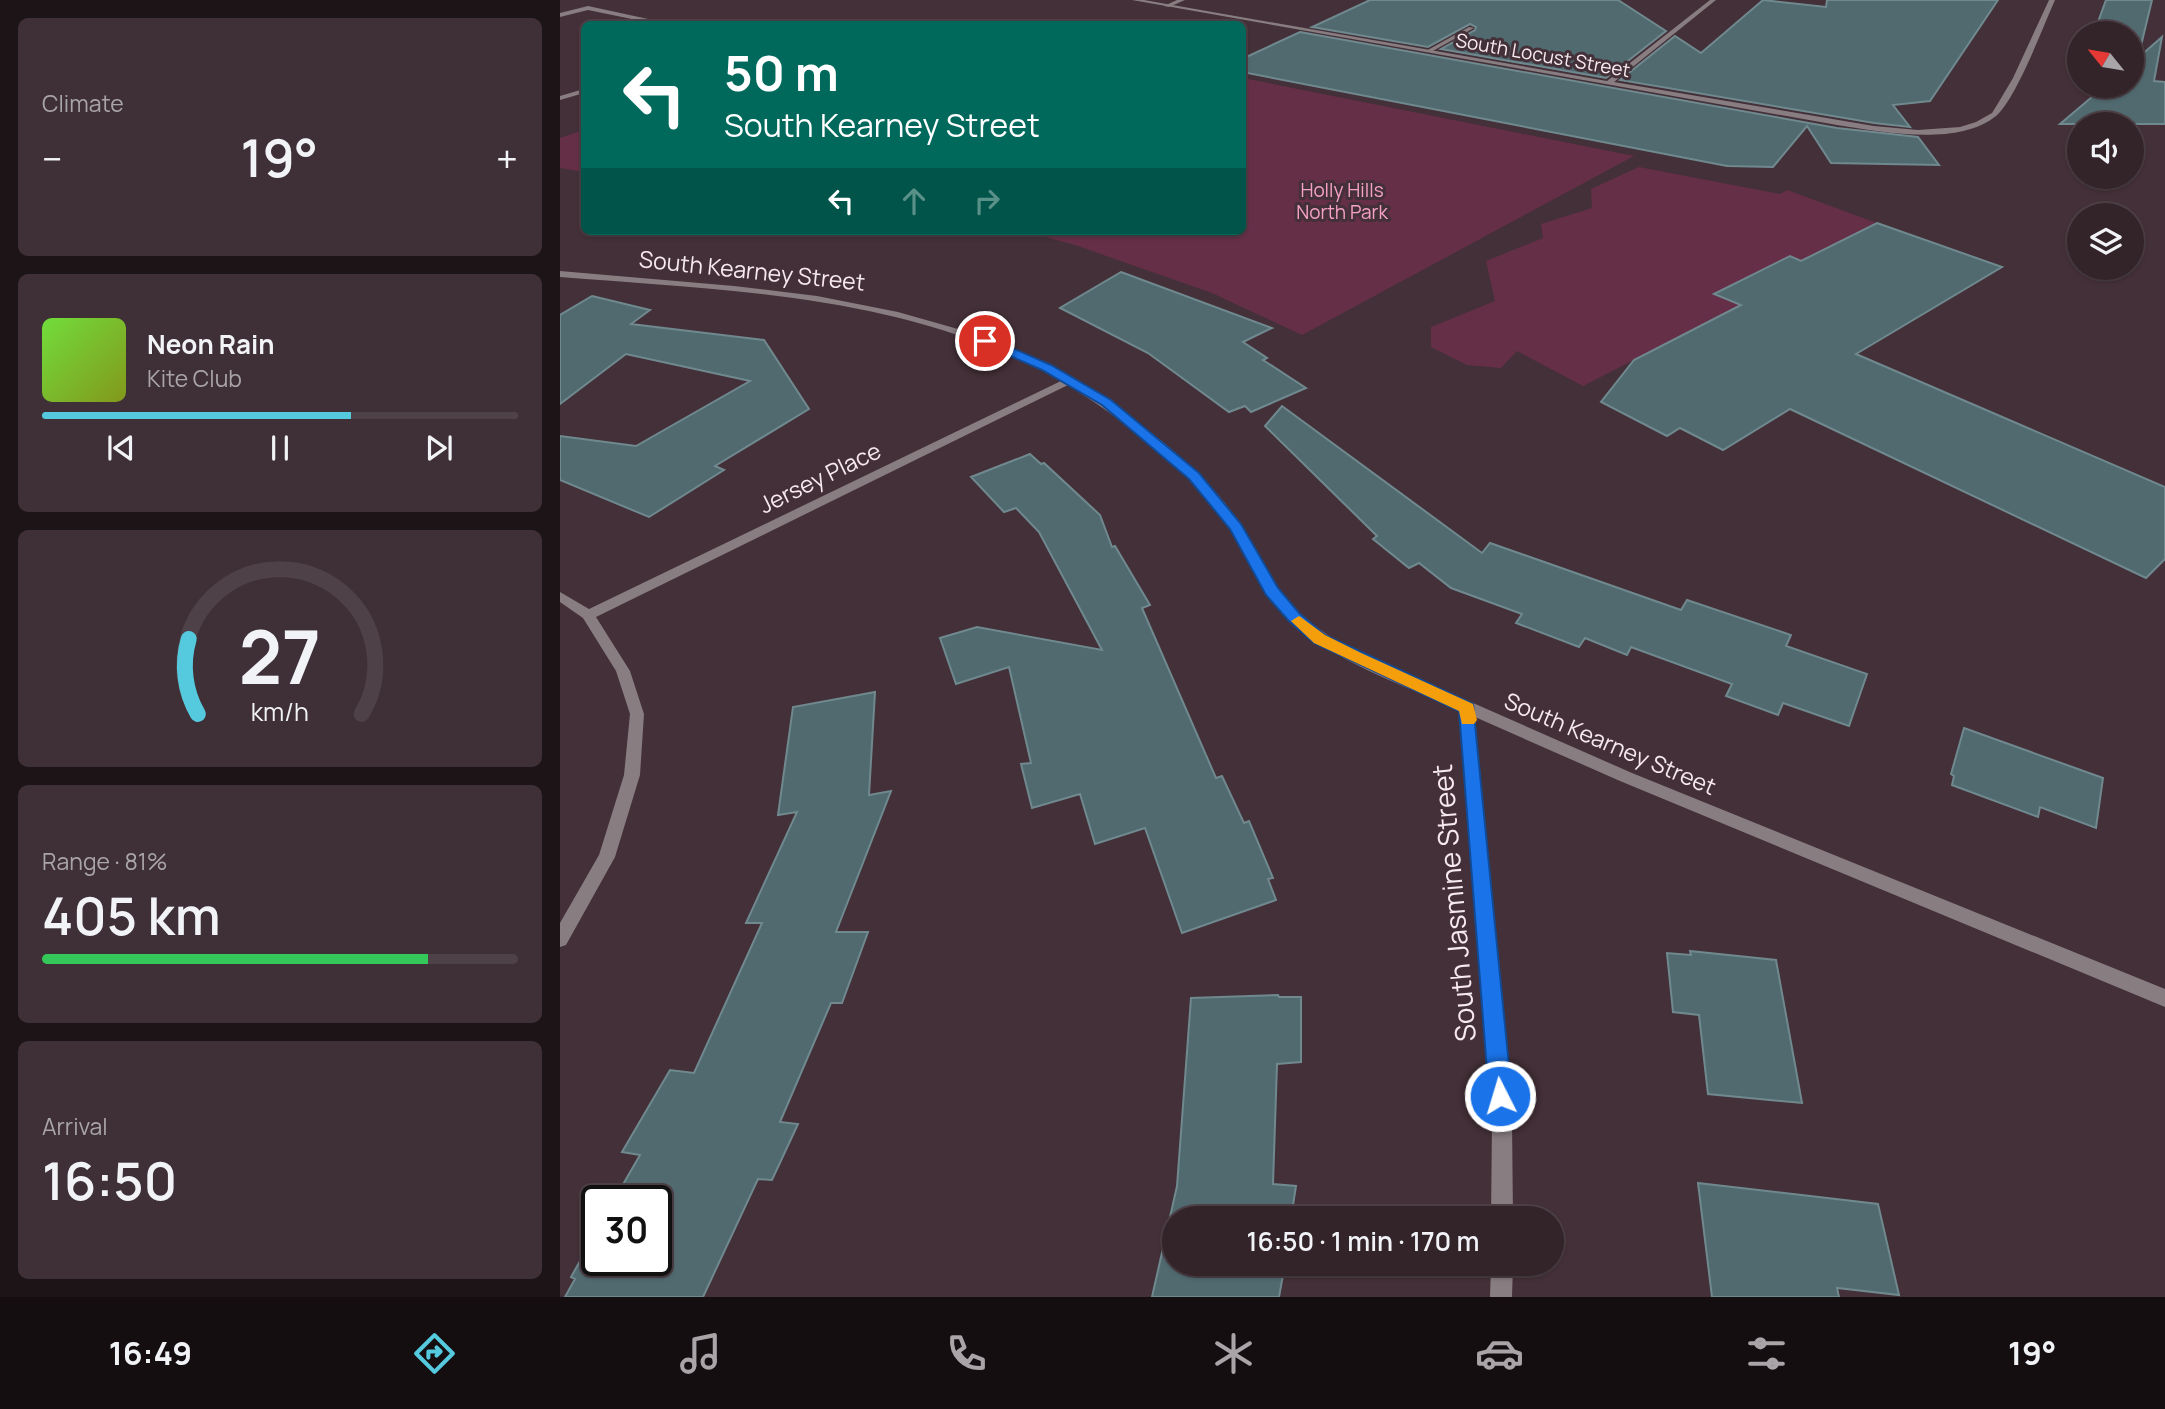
<!DOCTYPE html>
<html lang="en">
<head>
<meta charset="utf-8">
<style>
  body { margin:0; font-family:Manrope,sans-serif; background:#3e3036; color:#f1f3f6; height:100vh; display:flex; flex-direction:column; font-size:26px; white-space:nowrap }
  * { box-sizing:border-box; margin:0 }
  p { font-size:23px; color:#a9a4a8 }
  .icon { flex:none; width:38px; height:38px; fill:none; stroke:currentColor; stroke-width:2; stroke-linecap:round; stroke-linejoin:round }
  .map { position:relative; flex:1; overflow:hidden }
  .sheet { display:flex; flex-direction:column; gap:18px; padding:18px; background:#1c1417; width:560px }
  .sheet>* { flex:none }
  .guide { position:absolute; left:21px; top:21px; width:665px; height:214px; border-radius:10px; box-shadow:0 2px 5px #0004,0 0 0 2px #4e4147; background:#00695c; color:#fff; overflow:hidden }
  .needle { width:46px; rotate:300deg }
  .buttons { position:absolute; left:1507px; top:21px; display:grid; gap:14px }
  .buttons a { display:grid; place-items:center; width:77px; height:77px; border-radius:50%; background:#33242a; box-shadow:0 2px 5px #0004,0 0 0 2px #4e4147; font-size:35px }
  .speed { position:absolute; left:21px; top:1185px; display:flex; gap:14px; font-size:35px; font-weight:700; text-align:center }
  .speed>* { display:grid; place-content:center; width:91px; height:91px; border-radius:50%; background:#33242a; box-shadow:0 2px 5px #0004,0 0 0 2px #4e4147; line-height:1 }
  .speed .limit { border:4px solid #111; border-radius:10px; background:#fff; color:#111 }
  .pin { position:absolute; display:grid; place-items:center; width:60px; height:60px; color:#fff; margin:-30px; border:4px solid #fff; border-radius:50%; box-shadow:0 2px 7px #0007 }
  .me { position:absolute; width:77px; margin:-38px; rotate:355deg; stroke-linejoin:round; filter:drop-shadow(0 0 5px #0008) }
  .turn { display:flex; align-items:center; gap:24px; height:147px; padding:0 28px; font-size:32px }
  .turn .icon { width:91px; height:91px; stroke-width:2.5 }
  .turn b { display:block; font-size:49px; line-height:60px }
  .lanes { display:flex; align-items:center; height:66px; padding:0 28px; background:#0003; justify-content:center; gap:35px; direction:ltr }
  .lanes .off { opacity:.35 }
  .big { font-size:52px; font-weight:600; line-height:1.1 }
  .sheet .widget { flex:1; display:flex; flex-direction:column; justify-content:center; gap:10px; min-width:0; padding:0 24px; border-radius:10px; background:#3e3036 }
  .sheet .dial { align-items:center; gap:0 }
  .dial svg { height:182px; overflow:visible; fill:none; stroke:#4e4147; stroke-width:7; stroke-linecap:round; text-anchor:middle }
  .dial text { fill:#f1f3f6; stroke:none }
  .song { display:flex; align-items:center; gap:21px }
  .cover { width:84px; height:84px; border-radius:10px; background:linear-gradient(135deg,hsl(100 70% 55%),hsl(70 70% 35%)) }
  .played { height:7px; border-radius:4px; background:linear-gradient(90deg,#55cadf 65%,#4e4147 65%) }
  .keys { display:flex; justify-content:space-around; direction:ltr }
  .heat { display:flex; justify-content:space-between; align-items:center; font-size:38px; direction:ltr }
  .charge { height:10px; border-radius:5px; background:linear-gradient(90deg,#34c759 81%,#4e4147 0) }
  .trip { position:absolute; left:602px; top:1206px; width:402px; height:70px; border-radius:35px; background:#33242a; box-shadow:0 2px 5px #0004,0 0 0 2px #4e4147; font-weight:600; line-height:70px; text-align:center }
  .menu { display:flex; height:112px; justify-content:space-around; align-items:center; background:#140e11; color:#a9a4a8 }
  .menu .icon { width:49px; height:49px }
  .menu .on { color:#55cadf }
  .menu b { font-size:32px; color:#f1f3f6 }
  main { display:flex; flex:1; min-height:0 }
  .map>svg:first-child { display:block }
</style>
</head>
<body>
<main>
<section class="sheet">
<div class="widget"><p>Climate</p>
<div class="heat"><a>−</a><b class="big">19°</b><a>+</a></div>
</div>
<div class="widget">
<div class="song"><i class="cover"></i><div><b>Neon Rain</b><p>Kite Club</p></div></div>
<div class="played"></div>
<div class="keys"><svg class="icon" aria-label="previous" viewBox="0 0 24 24"><path d="M18 5L8 12l10 7zM5 5v14"/></svg><svg class="icon" aria-label="pause" viewBox="0 0 24 24"><path d="M8 5v14M16 5v14"/></svg><svg class="icon" aria-label="next" viewBox="0 0 24 24"><path d="M6 5l10 7-10 7zM19 5v14"/></svg></div>
</div>
<div class="widget dial"><svg viewBox="0 0 100 80">
<path d="M14 69A42 42 0 1 1 86 69"/>
<path d="M14 69A42 42 0 0 1 10 36" stroke="#55cadf"/>
<text x="50" y="56" font-size="32" font-weight="700">27</text>
<text x="50" y="72" font-size="11">km/h</text>
</svg></div>
<div class="widget"><p>Range · 81%</p><b class="big">405 km</b><div class="charge"></div></div>
<div class="widget"><p>Arrival</p><b class="big">16:50</b></div>
</section>
<div class="map">
<svg width="1605" height="1297" viewBox="0 0 1605 1297">
  <rect width="100%" height="100%" fill="#443038"/>
  <g fill="#652f48">
    <path d="M 683,78 L 1074,156 L 742,335 L 652,293 L 515,245 L 463,231 L 682,231 Z"/>
    <path d="M 24,130 L 24,172 L 0,168 L 0,138 Z"/>
    <path d="M 1079,167 L 1220,194 L 1227,190 L 1317,223 L 1284,239 L 1256,267 L 1230,256 L 1155,293 L 1181,305 L 1023,386 L 957,351 L 941,368 L 907,365 L 871,347 L 871,327 L 935,301 L 926,261 L 983,238 L 981,224 L 1032,208 L 1031,189 Z"/>
  </g>
  <g fill="#516a70" stroke="#6f898f" stroke-width="2">
    <path d="M 810,0 L 1058,0 L 1106,31 L 1046,78 L 881,49 L 915,30 L 916,27 L 910,24 L 868,47 L 752,27 Z"/>
    <path d="M 1203,0 L 1266,7 L 1267,0 L 1438,0 L 1370,101 L 1333,105 L 1350,127 L 1314,123 L 1060,80 L 1115,36 L 1141,53 Z"/>
    <path d="M 1546,0 L 1592,0 L 1578,58 L 1602,37 L 1594,81 L 1605,82 L 1605,124 L 1500,124 L 1545,86 L 1572,86 L 1572,33 L 1534,33 Z"/>
    <path d="M 740,32 L 1277,128 L 1358,137 L 1379,165 L 1271,163 L 1247,126 L 1213,167 L 1167,166 L 682,72 L 682,59 Z"/>
    <path d="M 1317,223 L 1442,267 L 1296,354 L 1605,487 L 1605,559 L 1586,578 L 1230,409 L 1163,450 L 1120,428 L 1107,436 L 1041,402 L 1074,360 L 1181,305 L 1154,294 L 1230,256 L 1241,261 Z"/>
    <path d="M 561,272 L 712,328 L 683,342 L 707,358 L 703,360 L 746,388 L 691,412 L 685,406 L 669,412 L 588,353 L 500,308 Z"/>
    <path d="M 32,296 L 90,310 L 71,324 L 204,340 L 249,409 L 155,466 L 164,470 L 89,517 L 0,480 L 0,436 L 76,446 L 190,381 L 66,354 L 0,404 L 0,315 Z"/>
    <path d="M 722,406 L 922,553 L 930,543 L 1121,610 L 1127,600 L 1231,635 L 1226,646 L 1307,674 L 1289,726 L 1223,703 L 1218,715 L 1166,696 L 1172,684 L 1071,647 L 1067,655 L 1025,638 L 1019,647 L 956,623 L 962,614 L 891,588 L 859,563 L 849,568 L 813,539 L 817,536 L 705,426 Z"/>
    <path d="M 470,454 L 481,464 L 484,463 L 540,515 L 552,547 L 555,546 L 590,605 L 582,608 L 656,778 L 662,776 L 684,823 L 689,821 L 713,878 L 708,879 L 716,900 L 622,933 L 585,828 L 535,844 L 520,794 L 472,808 L 461,764 L 471,763 L 449,667 L 396,684 L 380,638 L 417,627 L 542,650 L 479,532 L 456,508 L 444,512 L 411,477 Z"/>
    <path d="M 315,692 L 309,795 L 331,791 L 276,932 L 308,932 L 282,1003 L 271,1003 L 220,1122 L 238,1124 L 212,1180 L 198,1179 L 143,1297 L 5,1297 L 15,1279 L 11,1277 L 37,1231 L 37,1260 L 96,1260 L 96,1200 L 54,1200 L 80,1155 L 62,1152 L 110,1070 L 134,1073 L 202,923 L 186,923 L 237,812 L 218,815 L 233,707 Z"/>
    <path d="M 1404,728 L 1543,778 L 1536,828 L 1480,807 L 1478,817 L 1392,785 L 1394,776 L 1391,774 Z"/>
    <path d="M 1130,951 L 1216,960 L 1242,1103 L 1148,1094 L 1139,1015 L 1113,1012 L 1107,953 L 1131,955 Z"/>
    <path d="M 718,995 L 719,997 L 741,997 L 741,1062 L 717,1064 L 713,1184 L 736,1186 L 731,1218 L 614,1218 L 614,1264 L 725,1264 L 719,1297 L 592,1297 L 617,1186 L 631,998 Z"/>
    <path d="M 1138,1183 L 1318,1204 L 1339,1295 L 1277,1288 L 1279,1297 L 1152,1297 Z"/>
  </g>
  <g fill="none" stroke-linecap="round" stroke-linejoin="round">
    <g fill="#887d81" fill-rule="evenodd">
      <path d="M 617,0 L 625,0 L 609,7 L 604,6 Z"/>
      <path d="M 28,6 L 102,22 L 105,24 L 96,24 L 28,10 L 0,17 L 0,13 Z"/>
      <path d="M 909,27 L 914,28 L 871,52 L 866,51 Z"/>
      <path d="M 24,89 L 24,93 L 0,100 L 0,96 Z"/>
    </g>
    <g fill="#887d81" fill-rule="evenodd">
      <path d="M 572,0 L 584,0 L 1047,81 L 1150,0 L 1156,0 L 1054,82 L 1314,126 L 1358,130 L 1400,127 L 1416,122 L 1432,113 L 1437,105 L 1453,78 L 1489,0 L 1495,0 C 1483,27 1456,99 1436,116 C 1398,147 1321,132 1277,125 Z"/>
      <path d="M 0,271 L 174,286 L 257,296 L 338,312 L 419,335 L 515,378 L 516,381 C 570,415 624,453 665,503 C 684,527 695,555 712,581 C 730,610 759,630 788,648 L 1072,773 L 1605,989 L 1605,1007 L 1060,781 L 915,717 L 952,1121 L 953,1218 L 931,1218 L 932,1121 L 900,710 C 841,684 775,663 727,617 C 699,590 690,555 668,524 C 627,466 567,423 508,385 L 36,617 L 70,671 L 84,714 L 80,775 L 55,857 L 6,945 L 0,947 L 0,923 L 39,855 L 64,775 L 70,714 L 56,671 L 23,618 L 0,602 L 0,592 L 29,609 L 501,381 C 483,370 463,362 444,353 C 305,293 148,289 0,277 Z"/>
      <path d="M 931,1264 L 953,1264 L 952,1297 L 930,1297 Z"/>
    </g>
  </g>
  <path fill="#1a73e8" stroke="#114b97" stroke-width="2" d="M 421,338 L 429,338 L 491,365 L 551,400 L 639,473 L 681,524 L 718,588 L 739,613 L 765,635 L 913,704 L 952,1096 L 948,1104 L 940,1107 L 932,1104 L 929,1096 L 899,711 L 754,643 L 728,620 L 706,595 L 670,529 L 629,479 L 542,405 L 482,370 L 421,343 Z"/>
  <path fill="#f59e0b" d="M 739,616 L 765,635 L 801,653 L 913,704 L 917,720 L 914,724 L 902,724 L 899,711 L 754,643 L 731,621 Z"/>
  <g text-anchor="middle" stroke-width="6" stroke-linejoin="round" paint-order="stroke">
    <g font-size="19" fill="#f7eaef" stroke="#443038">
      <text transform="translate(983 55) rotate(10)" y="7">South Locust Street</text>
    </g>
    <g font-size="19" fill="#f5a0c5" stroke="#443038">
      <text x="782" y="197">Holly Hills<tspan x="782" dy="22">North Park</tspan></text>
    </g>
    <g font-size="23" fill="#f7eaef" stroke="#443038">
      <text transform="translate(192 271) rotate(6)" y="8">South Kearney Street</text>
      <text transform="translate(260 478) rotate(-26)" y="8">Jersey Place</text>
      <text transform="translate(1050 744) rotate(23)" y="8">South Kearney Street</text>
    </g>
    <g font-size="28" fill="#f7eaef" stroke="#443038">
      <text transform="translate(894 903) rotate(-95)" y="10">South Jasmine Street</text>
    </g>
  </g>
</svg>
<div class="buttons">
<a><svg class="needle" viewBox="-14 -14 28 28"><path d="M0-13l5 13h-10z" fill="#e53935"/><path d="M0 13l5-13h-10z" fill="#a9a4a8"/></svg></a>
<a><svg class="icon" aria-label="sound" viewBox="0 0 24 24"><path d="M4 9h4l5-4v14l-5-4H4zM17 9q2 3 0 6"/></svg></a>
<a><svg class="icon" aria-label="layers" viewBox="0 0 24 24"><path d="M12 4l9 5-9 5-9-5zM3 14l9 5 9-5"/></svg></a>
</div>
<div class="speed"><div class="limit">30</div></div>
<div class="pin" style="left:425px;top:341px;background:#d93025"><svg class="icon" aria-label="arrive" viewBox="0 0 24 24"><path d="M6 21V4h12l-3 4 3 4H6"/></svg></div>
<svg class="me" style="left:940px;top:1096px" viewBox="-20 -20 40 40"><circle r="17" fill="#1a73e8" stroke="#fff" stroke-width="3"/><path d="M0-11L8 9 0 5-8 9z" fill="#fff"/></svg>
<div class="trip">16:50 · 1 min · 170 m</div>
<div class="guide">
<div class="turn"><svg class="icon" aria-label="left" viewBox="0 0 24 24"><path d="M17 20v-9H6M10 6l-5 5 5 5"/></svg><div><b>50 m</b>South Kearney Street</div></div>
<div class="lanes"><svg class="icon" aria-label="left" viewBox="0 0 24 24"><path d="M17 20v-9H6M10 6l-5 5 5 5"/></svg><svg class="icon off" aria-label="ahead" viewBox="0 0 24 24"><path d="M12 20V5M6 11l6-6 6 6"/></svg><svg class="icon off" aria-label="right" viewBox="0 0 24 24"><path d="M7 20v-9h11M14 6l5 5-5 5"/></svg></div>
</div>
</div>
</main>
<nav class="menu">
<b>16:49</b>
<svg class="icon on" aria-label="directions" viewBox="0 0 24 24"><path d="M12 3l9 9-9 9-9-9zM9 14v-3h6M13 9l2 2-2 2"/></svg>
<svg class="icon" aria-label="music" viewBox="0 0 24 24"><path d="M9 18V5l10-2v13"/><circle cx="6" cy="18" r="3"/><circle cx="16" cy="16" r="3"/></svg>
<svg class="icon" aria-label="phone" viewBox="0 0 24 24"><path d="M5 4h4l2 5-3 2q2 4 5 5l2-3 5 2v4C11 20 4 13 5 4z"/></svg>
<svg class="icon" aria-label="climate" viewBox="0 0 24 24"><path d="M12 3v18M4 7l16 10M4 17L20 7"/></svg>
<svg class="icon" aria-label="car" viewBox="0 0 24 24"><path d="M5 17H2v-5l4-1 3-4h7l3 4 3 1v5h-3M9 17h6M6 11h13"/><circle cx="7" cy="17" r="2"/><circle cx="17" cy="17" r="2"/></svg>
<svg class="icon" aria-label="filters" viewBox="0 0 24 24"><path d="M4 7h16M4 17h16"/><circle cx="9" cy="7" r="2"/><circle cx="15" cy="17" r="2"/></svg>
<b>19°</b>
</nav>
</body>
</html>
